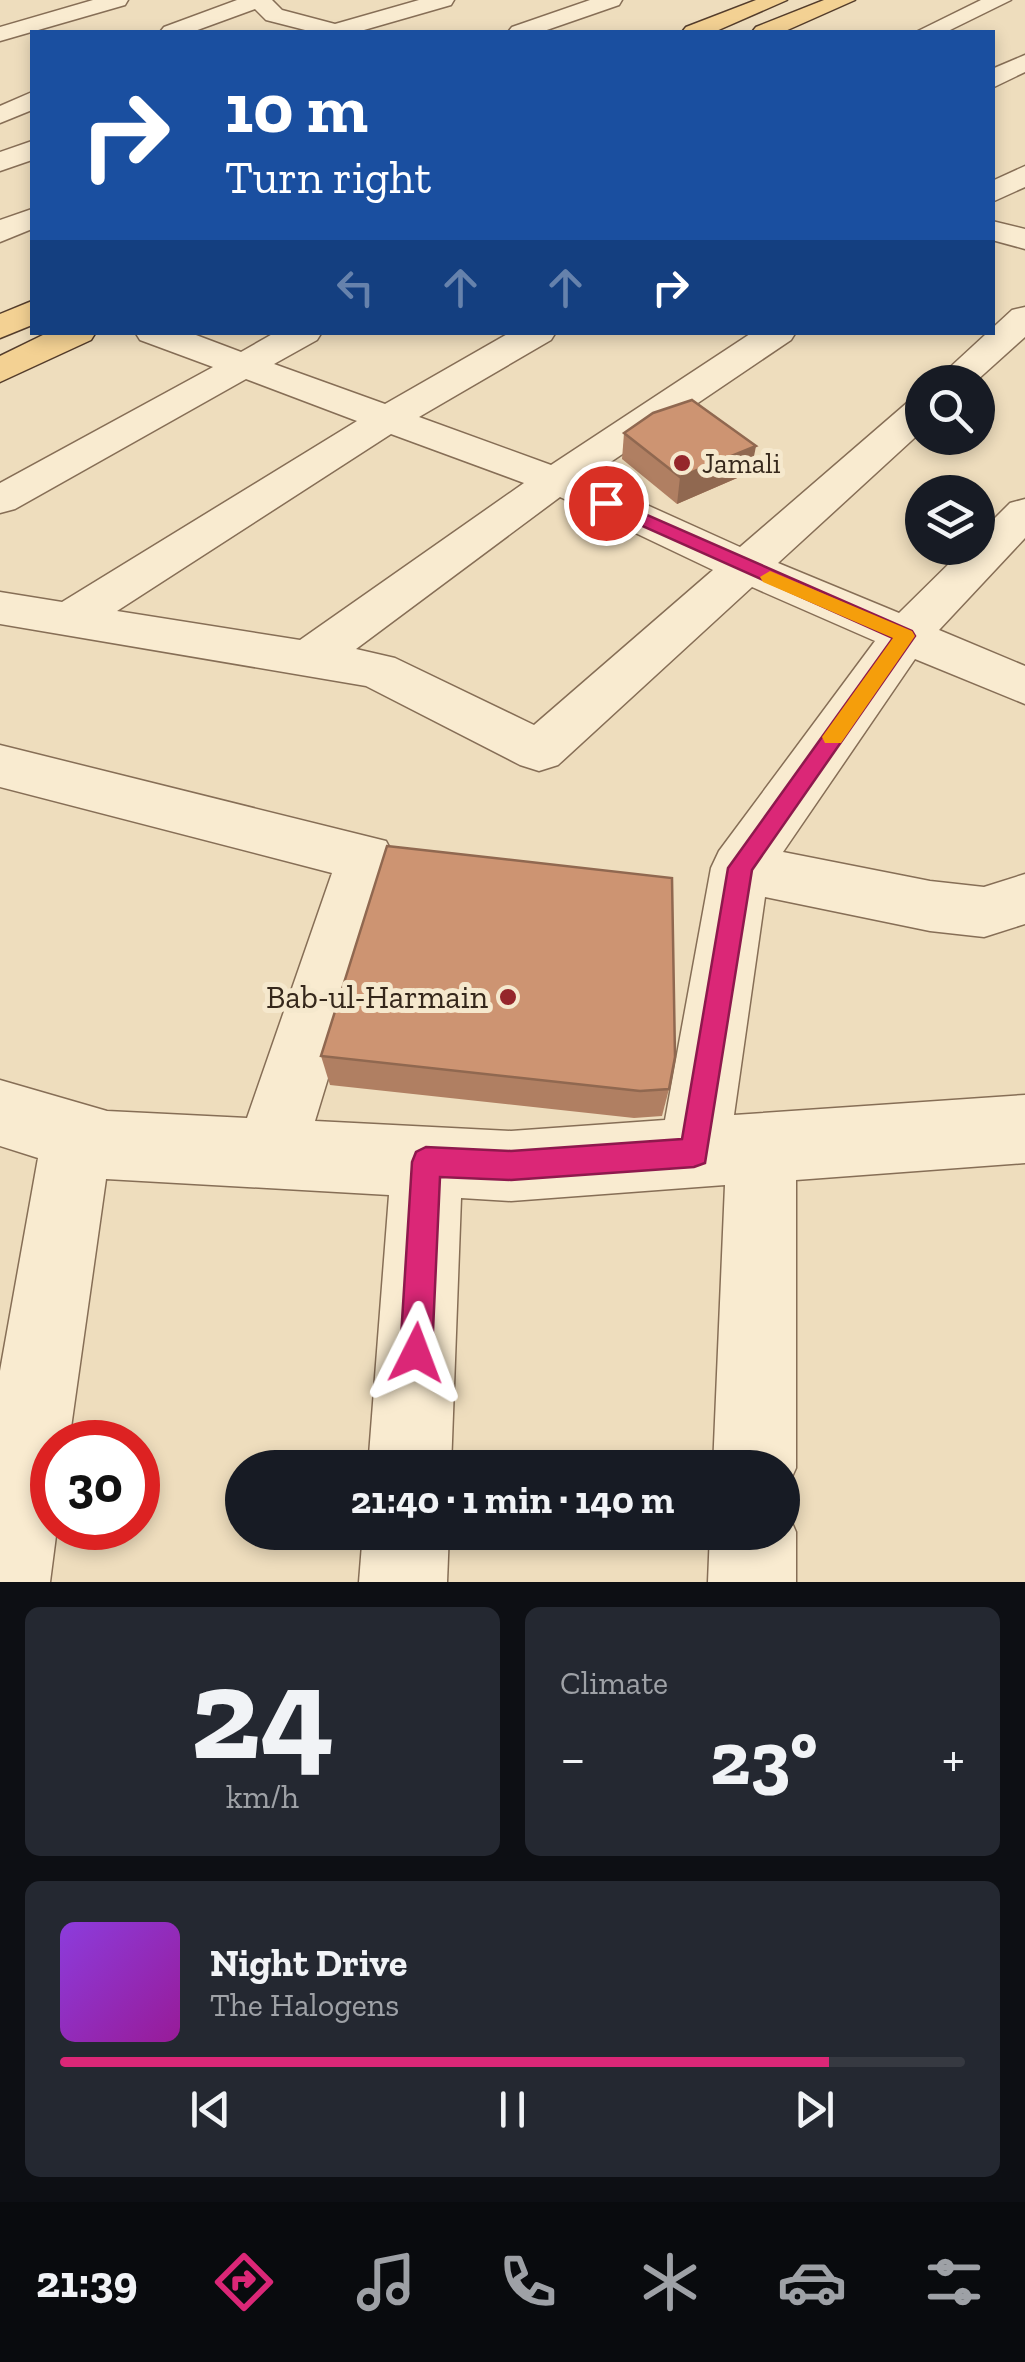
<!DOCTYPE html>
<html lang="en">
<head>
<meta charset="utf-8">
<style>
  body { margin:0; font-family:"Zilla Slab",serif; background:#242831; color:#f1f3f6; height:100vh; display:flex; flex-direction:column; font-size:38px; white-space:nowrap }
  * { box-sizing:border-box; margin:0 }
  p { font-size:32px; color:#9ea1a6 }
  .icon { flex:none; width:55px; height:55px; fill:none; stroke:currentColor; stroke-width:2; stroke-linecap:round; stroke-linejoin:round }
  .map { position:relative; height:1582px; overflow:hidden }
  .side { display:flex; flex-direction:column; gap:25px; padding:25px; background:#0d0f14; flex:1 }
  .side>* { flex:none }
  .hud { position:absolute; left:30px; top:30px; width:965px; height:305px; border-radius:0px; box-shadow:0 5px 15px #0003; background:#1a4fa0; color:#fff; overflow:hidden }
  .controls { position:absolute; left:905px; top:365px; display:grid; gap:20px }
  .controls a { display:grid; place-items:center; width:90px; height:90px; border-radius:50%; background:#171b24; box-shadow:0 5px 15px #0003; font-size:50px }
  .speed { position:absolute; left:30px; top:1420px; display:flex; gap:20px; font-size:50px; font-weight:700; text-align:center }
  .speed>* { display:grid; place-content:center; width:130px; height:130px; border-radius:50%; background:#171b24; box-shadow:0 5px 15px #0003; line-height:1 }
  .speed .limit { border:15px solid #d22; background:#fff; color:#111 }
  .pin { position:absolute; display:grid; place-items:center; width:85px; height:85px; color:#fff; margin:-42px; border:5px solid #fff; border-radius:50%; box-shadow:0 2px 10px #0007 }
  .me { position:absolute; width:110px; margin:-55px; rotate:3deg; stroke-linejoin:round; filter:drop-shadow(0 0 8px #0008) }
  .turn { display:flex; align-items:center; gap:35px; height:210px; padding:0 30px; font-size:45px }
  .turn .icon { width:130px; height:130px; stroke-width:2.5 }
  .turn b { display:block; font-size:70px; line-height:85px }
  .lanes { display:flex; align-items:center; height:95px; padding:0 30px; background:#0003; justify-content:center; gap:50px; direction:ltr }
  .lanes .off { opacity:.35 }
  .big { font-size:75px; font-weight:700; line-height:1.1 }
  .side .card { flex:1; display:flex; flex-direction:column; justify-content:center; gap:15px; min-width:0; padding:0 35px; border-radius:15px; background:#242831 }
  .side .dial { align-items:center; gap:0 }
  .dial b { font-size:130px; line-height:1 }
  .song { display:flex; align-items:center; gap:30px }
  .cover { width:120px; height:120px; border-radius:15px; background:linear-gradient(135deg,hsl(270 70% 55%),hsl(300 70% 35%)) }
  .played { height:10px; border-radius:5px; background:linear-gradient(90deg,#db2777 85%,#363941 85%) }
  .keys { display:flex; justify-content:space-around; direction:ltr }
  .heat { display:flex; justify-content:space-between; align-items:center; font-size:55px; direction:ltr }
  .side .tiles { flex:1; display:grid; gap:25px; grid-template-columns:1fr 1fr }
  .card:last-child { grid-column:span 2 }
  .trip { position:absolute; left:225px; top:1450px; width:575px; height:100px; border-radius:50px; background:#171b24; box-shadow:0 5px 15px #0003; font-weight:700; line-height:100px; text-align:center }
  .menu { display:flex; height:160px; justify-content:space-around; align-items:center; background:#090b0e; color:#9ea1a6 }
  .menu .icon { width:70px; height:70px }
  .menu .on { color:#db2777 }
  .menu b { font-size:45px; color:#f1f3f6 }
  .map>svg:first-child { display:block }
</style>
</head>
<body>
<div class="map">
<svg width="1025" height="1582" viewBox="0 0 1025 1582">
  <rect width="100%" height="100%" fill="#eeddbd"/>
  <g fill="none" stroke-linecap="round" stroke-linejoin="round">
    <g stroke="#866e56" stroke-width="3">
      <g id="minor">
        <path d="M 93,0 L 128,0 L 125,5 L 0,41 L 0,27 Z"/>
        <path d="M 237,0 L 272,0 L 282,10 L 335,24 L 419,0 L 454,0 L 451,5 L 357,32 L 313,32 L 266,20 L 255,9 L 192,32 L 160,32 L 164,27 Z"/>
        <path d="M 590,0 L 622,0 L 619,5 L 541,32 L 508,32 L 512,27 Z"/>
        <path d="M 981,0 L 1011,0 L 946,32 L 916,32 Z"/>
        <path d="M 1025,55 L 1025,72 L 992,88 L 992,69 Z"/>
        <path d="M 32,92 L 32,110 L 0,123 L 0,106 Z"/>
        <path d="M 32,141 L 32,160 L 0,171 L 0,152 Z"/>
        <path d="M 1025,166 L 1025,187 L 992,202 L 992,181 Z"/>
        <path d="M 32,209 L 32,229 L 0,242 L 0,220 Z"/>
        <path d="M 992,221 L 1025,229 L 1025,249 L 992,240 Z"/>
        <path d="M 1025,307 L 1025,337 L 975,382 L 934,382 L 1012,310 Z"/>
        <path d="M 135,332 L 188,332 L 241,352 L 276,332 L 322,332 L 317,340 L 274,364 L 385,404 L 511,332 L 556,332 L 551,340 L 419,417 L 551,465 L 753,332 L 796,332 L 791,340 L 587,478 L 740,547 L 908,402 L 922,398 L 922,431 L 778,563 L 899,613 L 965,548 L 978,548 L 978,535 L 1010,503 L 1025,499 L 1025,538 L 939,630 L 1025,666 L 1025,704 L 915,659 L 783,852 L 930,881 L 984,887 L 1025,874 L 1025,924 L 984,937 L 930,931 L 765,897 L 734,1115 L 1025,1095 L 1025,1163 L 796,1180 L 796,1468 L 783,1497 L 782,1468 L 713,1468 L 725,1185 L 511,1201 L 461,1198 L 451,1468 L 368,1468 L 389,1195 L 106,1179 L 69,1442 L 52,1442 L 52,1528 L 57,1528 L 50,1582 L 0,1582 L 0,1371 L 38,1158 L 0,1146 L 0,1080 L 107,1111 L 247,1118 L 332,873 L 0,787 L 0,745 L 386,841 L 395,858 L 315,1121 L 511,1131 L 665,1120 L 711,868 L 719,851 L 875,641 L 752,587 L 558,765 L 539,771 L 520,765 L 366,686 L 0,624 L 0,592 L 62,602 L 357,421 L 246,379 L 15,509 L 0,513 L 0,483 L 213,367 L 140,340 ZM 391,434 L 524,483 L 300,640 L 117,611 ZM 560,497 L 713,570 L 534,725 L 395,658 L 356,649 Z"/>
        <path d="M 783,1502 L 796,1532 L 796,1582 L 708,1582 L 710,1532 L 782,1532 Z"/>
        <path d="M 363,1532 L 449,1532 L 447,1582 L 359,1582 Z"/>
      </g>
    </g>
    <g stroke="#533c2b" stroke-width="3">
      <g id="major">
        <path d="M 756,0 L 787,0 L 714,32 L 682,32 L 686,27 Z"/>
        <path d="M 824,0 L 855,0 L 783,32 L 752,32 L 756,27 Z"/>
        <path d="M 32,301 L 32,325 L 0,338 L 0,314 Z"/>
        <path d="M 49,332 L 96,332 L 91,340 L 0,382 L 0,356 Z"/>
      </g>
    </g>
    <use href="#minor" fill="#f9ebd0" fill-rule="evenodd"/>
    <use href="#major" fill="#f3d193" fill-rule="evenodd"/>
  </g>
  <g fill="#b07f62">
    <path d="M 624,433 L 751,472 L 677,504 L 622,459 Z"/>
    <path d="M 321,1056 L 669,1089 L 662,1116 L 634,1118 L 330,1085 Z"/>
  </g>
  <path fill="#906850" d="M 756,446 L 751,472 L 677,504 L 680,477 Z"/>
  <g fill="#cd9472" stroke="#906850" stroke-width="2.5">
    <path d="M 692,400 L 756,446 L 680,477 L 624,433 L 653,413 Z"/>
    <path d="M 387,846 L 672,878 L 675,1057 L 669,1089 L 640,1091 L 321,1056 Z"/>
  </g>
  <path fill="#db2777" stroke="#8e194d" stroke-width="2.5" d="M 606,497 L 912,631 L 915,636 L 752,870 L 705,1163 L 694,1167 L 511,1180 L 440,1177 L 432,1353 L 427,1364 L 416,1369 L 405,1364 L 400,1353 L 412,1162 L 416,1152 L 426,1147 L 511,1151 L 682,1139 L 728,868 L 893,638 L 600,507 L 600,499 Z"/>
  <path fill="#f59e0b" d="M 770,571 L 912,631 L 915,636 L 841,743 L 825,743 L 822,737 L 893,638 L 763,582 L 760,577 Z"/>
  <g fill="#95262b" stroke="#f5e8cd" stroke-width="4">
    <circle cx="682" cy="463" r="10"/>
    <circle cx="508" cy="997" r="10"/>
  </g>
  <g text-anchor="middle" stroke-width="10" stroke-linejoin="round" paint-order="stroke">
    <g font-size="28" fill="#35271b" stroke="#f5e8cd" text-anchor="start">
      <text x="702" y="473">Jamali</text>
    </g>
    <g font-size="32" fill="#35271b" stroke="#f5e8cd" text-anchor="end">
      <text x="488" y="1008">Bab-ul-Harmain</text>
    </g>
  </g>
</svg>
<div class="controls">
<a><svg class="icon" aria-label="search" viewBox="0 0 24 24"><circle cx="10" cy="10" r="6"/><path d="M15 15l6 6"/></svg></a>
<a><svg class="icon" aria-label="layers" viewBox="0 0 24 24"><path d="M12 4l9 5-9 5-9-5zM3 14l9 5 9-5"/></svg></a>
</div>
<div class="speed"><div class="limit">30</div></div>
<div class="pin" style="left:606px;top:503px;background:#d93025"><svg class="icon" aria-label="arrive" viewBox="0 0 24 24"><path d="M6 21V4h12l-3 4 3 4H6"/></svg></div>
<svg class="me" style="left:416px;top:1353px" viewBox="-20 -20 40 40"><path d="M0-17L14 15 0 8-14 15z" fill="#db2777" stroke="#fff" stroke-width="4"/></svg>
<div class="trip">21:40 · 1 min · 140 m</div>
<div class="hud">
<div class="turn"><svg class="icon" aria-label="right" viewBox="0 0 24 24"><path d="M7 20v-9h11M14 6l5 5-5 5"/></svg><div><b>10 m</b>Turn right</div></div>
<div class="lanes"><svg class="icon off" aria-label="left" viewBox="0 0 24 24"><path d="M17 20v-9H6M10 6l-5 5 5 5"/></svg><svg class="icon off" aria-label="ahead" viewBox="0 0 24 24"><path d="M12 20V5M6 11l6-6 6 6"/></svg><svg class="icon off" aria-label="ahead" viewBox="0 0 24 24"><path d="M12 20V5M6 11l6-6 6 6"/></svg><svg class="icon" aria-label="right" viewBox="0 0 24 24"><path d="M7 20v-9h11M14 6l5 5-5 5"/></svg></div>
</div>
</div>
<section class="side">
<div class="tiles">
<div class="card dial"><b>24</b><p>km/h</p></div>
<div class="card"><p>Climate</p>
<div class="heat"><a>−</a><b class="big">23°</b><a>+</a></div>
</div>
<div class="card">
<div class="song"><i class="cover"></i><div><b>Night Drive</b><p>The Halogens</p></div></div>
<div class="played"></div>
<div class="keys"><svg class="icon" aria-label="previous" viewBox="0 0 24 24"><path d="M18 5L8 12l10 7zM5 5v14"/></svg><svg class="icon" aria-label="pause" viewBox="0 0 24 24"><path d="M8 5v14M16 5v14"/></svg><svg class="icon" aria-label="next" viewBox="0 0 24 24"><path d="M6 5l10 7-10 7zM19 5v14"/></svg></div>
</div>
</div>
</section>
<nav class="menu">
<b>21:39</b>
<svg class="icon on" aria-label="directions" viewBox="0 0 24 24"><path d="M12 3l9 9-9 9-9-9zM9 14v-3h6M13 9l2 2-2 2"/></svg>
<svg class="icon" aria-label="music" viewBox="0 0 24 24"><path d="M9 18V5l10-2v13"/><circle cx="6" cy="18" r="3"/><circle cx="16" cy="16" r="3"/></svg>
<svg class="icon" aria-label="phone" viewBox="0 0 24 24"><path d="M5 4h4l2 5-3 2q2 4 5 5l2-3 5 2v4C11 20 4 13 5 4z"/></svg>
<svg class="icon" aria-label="climate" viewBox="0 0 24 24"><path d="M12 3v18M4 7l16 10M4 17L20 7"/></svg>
<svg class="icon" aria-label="car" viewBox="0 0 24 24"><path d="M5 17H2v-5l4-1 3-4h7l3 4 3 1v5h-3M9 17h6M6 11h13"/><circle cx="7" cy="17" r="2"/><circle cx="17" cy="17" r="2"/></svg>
<svg class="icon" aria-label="filters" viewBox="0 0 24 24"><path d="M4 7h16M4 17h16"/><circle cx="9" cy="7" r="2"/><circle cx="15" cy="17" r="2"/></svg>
</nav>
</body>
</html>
